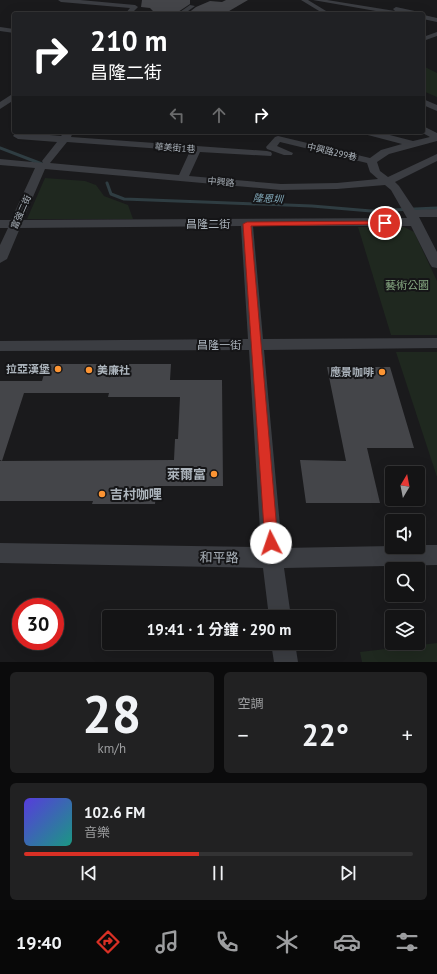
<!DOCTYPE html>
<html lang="zh-TW">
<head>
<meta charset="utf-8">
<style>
  body { margin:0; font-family:"PT Sans","Noto Sans TC",sans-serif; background:#212122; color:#f1f3f6; height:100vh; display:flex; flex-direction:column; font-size:15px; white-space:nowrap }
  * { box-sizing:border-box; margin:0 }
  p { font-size:13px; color:#9d9ea0 }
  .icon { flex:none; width:22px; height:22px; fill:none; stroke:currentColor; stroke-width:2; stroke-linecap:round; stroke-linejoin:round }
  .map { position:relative; height:662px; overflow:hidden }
  .side { display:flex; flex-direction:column; gap:10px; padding:10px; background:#0b0b0c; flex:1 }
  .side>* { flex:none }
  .top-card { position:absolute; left:12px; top:12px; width:413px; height:122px; border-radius:4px; box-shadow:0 4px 16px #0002,0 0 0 1px #333334; background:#202124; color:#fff; overflow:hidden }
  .needle { width:26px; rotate:10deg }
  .buttons { position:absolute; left:385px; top:466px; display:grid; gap:8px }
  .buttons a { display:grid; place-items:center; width:40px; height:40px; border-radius:4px; background:#141415; box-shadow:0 4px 16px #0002,0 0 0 1px #333334; font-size:20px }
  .speed { position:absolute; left:12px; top:598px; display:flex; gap:8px; font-size:20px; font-weight:700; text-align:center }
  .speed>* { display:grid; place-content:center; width:52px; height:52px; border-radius:50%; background:#141415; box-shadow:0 4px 16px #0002,0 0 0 1px #333334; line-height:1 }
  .speed .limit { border:6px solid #d22; background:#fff; color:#111 }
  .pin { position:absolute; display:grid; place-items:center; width:34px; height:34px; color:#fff; margin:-17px; border:2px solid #fff; border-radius:50%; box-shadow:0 1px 4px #0007 }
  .me { position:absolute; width:44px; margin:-22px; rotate:356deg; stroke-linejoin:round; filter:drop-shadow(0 0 3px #0008) }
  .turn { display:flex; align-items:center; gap:14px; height:84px; padding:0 12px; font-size:18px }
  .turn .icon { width:52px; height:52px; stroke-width:2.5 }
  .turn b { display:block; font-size:28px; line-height:34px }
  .lanes { display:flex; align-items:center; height:38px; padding:0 12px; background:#0003; justify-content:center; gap:20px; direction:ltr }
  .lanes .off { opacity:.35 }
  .big { font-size:30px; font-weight:700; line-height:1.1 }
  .side .card { flex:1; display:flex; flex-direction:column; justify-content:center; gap:6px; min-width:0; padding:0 14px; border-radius:6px; background:#212122 }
  .side .dial { align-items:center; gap:0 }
  .dial b { font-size:52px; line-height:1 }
  .song { display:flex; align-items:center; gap:12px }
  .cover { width:48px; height:48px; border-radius:6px; background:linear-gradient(135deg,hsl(250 70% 55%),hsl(170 70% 35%)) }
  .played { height:4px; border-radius:2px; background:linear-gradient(90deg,#d93025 45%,#333334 45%) }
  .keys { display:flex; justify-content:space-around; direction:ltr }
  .heat { display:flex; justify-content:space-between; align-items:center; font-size:22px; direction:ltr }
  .side .tiles { flex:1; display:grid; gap:10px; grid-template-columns:1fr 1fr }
  .card:last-child { grid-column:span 2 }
  .trip { position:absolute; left:102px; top:610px; width:234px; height:40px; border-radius:4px; background:#141415; box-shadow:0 4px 16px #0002,0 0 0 1px #333334; font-weight:700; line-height:40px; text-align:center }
  .menu { display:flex; height:64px; justify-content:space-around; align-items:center; background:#080808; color:#9d9ea0 }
  .menu .icon { width:28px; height:28px }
  .menu .active { color:#d93025 }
  .menu b { font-size:18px; color:#f1f3f6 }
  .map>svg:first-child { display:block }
</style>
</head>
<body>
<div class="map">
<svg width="437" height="662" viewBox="0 0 437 662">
  <rect width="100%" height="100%" fill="#1a1a1c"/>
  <g fill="#1f281f">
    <path d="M 423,66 L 437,73 L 437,97 L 423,91 Z"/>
    <path d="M 45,178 L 85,181 L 96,185 L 104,196 L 128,205 L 133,219 L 27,219 Z"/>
    <path d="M 358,227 L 404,227 L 414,232 L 437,281 L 437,335 L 391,335 Z"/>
    <path d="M 396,352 L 437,352 L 437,477 Z"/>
    <path d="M 437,643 L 437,662 L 362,662 L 360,652 Z"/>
  </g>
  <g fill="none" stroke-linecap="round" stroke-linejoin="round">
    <g stroke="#2f3d42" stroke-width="3">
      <path d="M 0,148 L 42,164"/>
      <path d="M 107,183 L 111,194 L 124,199 L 312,206 L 371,211 L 437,208"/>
    </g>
  </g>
  <g fill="#444549">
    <path d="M 142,0 L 190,0 L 190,4 L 178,12 L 153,11 L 150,8 L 141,7 Z"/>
    <path d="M 226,0 L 248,0 L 224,14 L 187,14 L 196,7 L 210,1 L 222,2 Z"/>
    <path d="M 47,364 L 171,364 L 170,380 L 222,380 L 223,486 L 157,486 L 155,504 L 92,504 L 93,501 L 0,501 L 0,461 L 174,460 L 175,439 L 178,439 L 180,397 L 108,397 L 109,393 L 24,393 L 2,461 L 0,460 L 0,381 L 42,381 Z"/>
    <path d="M 327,367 L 390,367 L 414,448 L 367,448 L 380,503 L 306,503 L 300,460 L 346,461 Z"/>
  </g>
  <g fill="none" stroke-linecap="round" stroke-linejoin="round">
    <g fill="#3b3d42" fill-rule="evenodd">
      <path d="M 58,0 L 80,0 L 135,5 L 138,7 L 131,14 L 125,14 L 130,8 L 61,2 Z"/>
      <path d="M 301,0 L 308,0 L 331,14 L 324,14 Z"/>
      <path d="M 313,0 L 327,0 L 395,11 L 393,9 L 396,7 L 424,13 L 424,15 L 437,18 L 437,22 L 423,19 L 423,14 L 393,14 Z"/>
      <path d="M 190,5 L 195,6 L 184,14 L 177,14 Z"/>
      <path d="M 0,27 L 14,29 L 14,33 L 0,31 Z"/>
      <path d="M 437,32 L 437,36 L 423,41 L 423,37 Z"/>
      <path d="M 14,93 L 14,100 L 0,109 L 0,102 Z"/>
      <path d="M 423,99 L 437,105 L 437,111 L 423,105 Z"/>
      <path d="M 423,126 L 437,133 L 437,141 L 389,154 L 377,162 L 380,171 L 388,177 L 437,154 L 437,161 L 395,182 L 399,186 L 415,210 L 437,209 L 437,217 L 419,217 L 437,252 L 437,268 L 432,267 L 430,264 L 411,226 L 253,226 L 263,339 L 437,338 L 437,348 L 264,350 L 282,548 L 392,546 L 392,547 L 418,547 L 418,545 L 437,545 L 437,565 L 284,568 L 291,617 L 269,617 L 263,568 L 0,563 L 0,543 L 261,547 L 249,350 L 0,351 L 0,341 L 248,339 L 241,226 L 20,228 L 7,259 L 0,263 L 0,245 L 8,228 L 0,228 L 0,220 L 11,220 L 35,168 L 0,165 L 0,159 L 43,163 L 42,161 L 57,142 L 18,139 L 13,136 L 16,132 L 61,136 L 65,132 L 73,132 L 71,137 L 267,151 L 271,152 L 272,154 L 271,156 L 200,152 L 189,176 L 281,184 L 337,183 L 378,179 L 370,172 L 367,163 L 280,142 L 277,146 L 293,153 L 292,155 L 284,155 L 267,149 L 266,147 L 275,137 L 278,136 L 370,158 L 381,150 L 402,144 L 364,134 L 362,132 L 378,132 L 413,141 L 430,137 L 421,132 L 423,132 ZM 67,142 L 190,151 L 179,175 L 50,163 ZM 45,169 L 281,190 L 337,189 L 385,185 L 391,190 L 407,218 L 23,220 Z"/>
      <path d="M 271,643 L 295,643 L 298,662 L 274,662 Z"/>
    </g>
  </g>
  <path fill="#d93025" stroke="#8d1f18" d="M 385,221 L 388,221 L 388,224 L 251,226 L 278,543 L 276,547 L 271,549 L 267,547 L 265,543 L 243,224 L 247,222 Z"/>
  <g fill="#fc9433" stroke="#151517" stroke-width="1.5">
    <circle cx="58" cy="369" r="4"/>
    <circle cx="89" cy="370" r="4"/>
    <circle cx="382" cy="372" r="4"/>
    <circle cx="214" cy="474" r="4"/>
    <circle cx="102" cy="494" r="4"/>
  </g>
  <g text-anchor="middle" stroke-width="4" stroke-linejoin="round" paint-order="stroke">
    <g font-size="9" fill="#acb4bc" stroke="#151517">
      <text transform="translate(175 148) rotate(4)" y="3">華美街1巷</text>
      <text transform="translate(332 152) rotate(13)" y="3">中興路299巷</text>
      <text transform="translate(221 182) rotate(5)" y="3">中興路</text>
      <text transform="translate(21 212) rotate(-66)" y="3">富強二街</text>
    </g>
    <g font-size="10" font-style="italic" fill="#82a9b9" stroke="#151517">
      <text transform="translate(268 198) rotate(3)" y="4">隆恩圳</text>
    </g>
    <g font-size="11" fill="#acb4bc" stroke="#151517">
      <text x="208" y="228">昌隆二街</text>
      <text x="219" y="349">昌隆一街</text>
    </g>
    <g font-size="11" fill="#87a882" stroke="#151517">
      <text x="407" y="289">藝術公園</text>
    </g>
    <g font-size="11" font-weight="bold" fill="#acb4bc" stroke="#151517" text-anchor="end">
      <text x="50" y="373">拉亞漢堡</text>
      <text x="97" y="374" text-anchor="start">美廉社</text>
      <text x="374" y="376">應景咖啡</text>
    </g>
    <g font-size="13" font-weight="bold" fill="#acb4bc" stroke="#151517" text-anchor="end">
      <text x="206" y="479">萊爾富</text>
      <text x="110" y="499" text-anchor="start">吉村咖哩</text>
    </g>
    <g font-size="13" fill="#acb4bc" stroke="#151517">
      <text transform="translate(219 557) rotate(1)" y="5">和平路</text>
    </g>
  </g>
</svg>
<div class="buttons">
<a><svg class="needle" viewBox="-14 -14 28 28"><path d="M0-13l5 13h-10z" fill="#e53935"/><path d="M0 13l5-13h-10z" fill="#9d9ea0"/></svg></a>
<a><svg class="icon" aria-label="sound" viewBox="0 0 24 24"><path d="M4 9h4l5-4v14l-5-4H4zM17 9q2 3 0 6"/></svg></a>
<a><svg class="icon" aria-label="search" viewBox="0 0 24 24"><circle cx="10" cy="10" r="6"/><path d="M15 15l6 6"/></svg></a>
<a><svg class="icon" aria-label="layers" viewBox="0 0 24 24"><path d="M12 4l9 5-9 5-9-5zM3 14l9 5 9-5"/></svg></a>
</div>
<div class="speed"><div class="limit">30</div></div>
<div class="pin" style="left:385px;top:223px;background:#d93025"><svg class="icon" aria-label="arrive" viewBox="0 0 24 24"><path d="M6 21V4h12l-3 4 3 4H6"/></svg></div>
<svg class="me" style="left:271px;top:543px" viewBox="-20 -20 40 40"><circle r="19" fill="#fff"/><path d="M0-13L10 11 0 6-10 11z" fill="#d93025"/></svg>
<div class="trip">19:41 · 1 分鐘 · 290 m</div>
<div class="top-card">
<div class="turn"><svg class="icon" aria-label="right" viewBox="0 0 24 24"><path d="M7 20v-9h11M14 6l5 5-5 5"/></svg><div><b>210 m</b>昌隆二街</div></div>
<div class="lanes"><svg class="icon off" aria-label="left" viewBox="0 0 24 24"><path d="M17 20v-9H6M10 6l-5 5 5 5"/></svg><svg class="icon off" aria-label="ahead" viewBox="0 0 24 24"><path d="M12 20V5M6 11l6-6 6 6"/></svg><svg class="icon" aria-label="right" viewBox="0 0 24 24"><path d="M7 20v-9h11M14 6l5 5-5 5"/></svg></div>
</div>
</div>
<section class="side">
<div class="tiles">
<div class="card dial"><b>28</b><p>km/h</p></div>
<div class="card"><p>空調</p>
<div class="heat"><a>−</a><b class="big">22°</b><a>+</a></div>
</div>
<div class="card">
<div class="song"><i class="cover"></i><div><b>102.6 FM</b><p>音樂</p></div></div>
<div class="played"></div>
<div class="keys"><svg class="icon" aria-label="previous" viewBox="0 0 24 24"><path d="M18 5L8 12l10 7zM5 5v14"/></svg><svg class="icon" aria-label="pause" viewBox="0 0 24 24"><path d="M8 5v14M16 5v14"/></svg><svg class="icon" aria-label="next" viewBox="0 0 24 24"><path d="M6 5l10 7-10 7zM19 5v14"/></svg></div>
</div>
</div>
</section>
<nav class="menu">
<b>19:40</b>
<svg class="icon active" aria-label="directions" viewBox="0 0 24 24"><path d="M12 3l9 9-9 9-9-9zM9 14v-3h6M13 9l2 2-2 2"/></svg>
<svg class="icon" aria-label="music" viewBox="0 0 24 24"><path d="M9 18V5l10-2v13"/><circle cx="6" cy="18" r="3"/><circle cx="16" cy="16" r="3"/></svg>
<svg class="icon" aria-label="phone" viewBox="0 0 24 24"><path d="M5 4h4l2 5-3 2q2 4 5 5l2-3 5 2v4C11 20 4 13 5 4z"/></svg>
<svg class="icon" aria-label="climate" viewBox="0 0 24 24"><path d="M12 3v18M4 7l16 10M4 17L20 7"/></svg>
<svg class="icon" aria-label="car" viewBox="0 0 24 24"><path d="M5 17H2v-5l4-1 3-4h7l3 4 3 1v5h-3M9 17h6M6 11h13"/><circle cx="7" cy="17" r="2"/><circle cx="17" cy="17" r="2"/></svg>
<svg class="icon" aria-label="filters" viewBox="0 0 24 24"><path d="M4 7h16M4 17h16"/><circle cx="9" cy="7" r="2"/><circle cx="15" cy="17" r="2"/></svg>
</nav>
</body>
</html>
